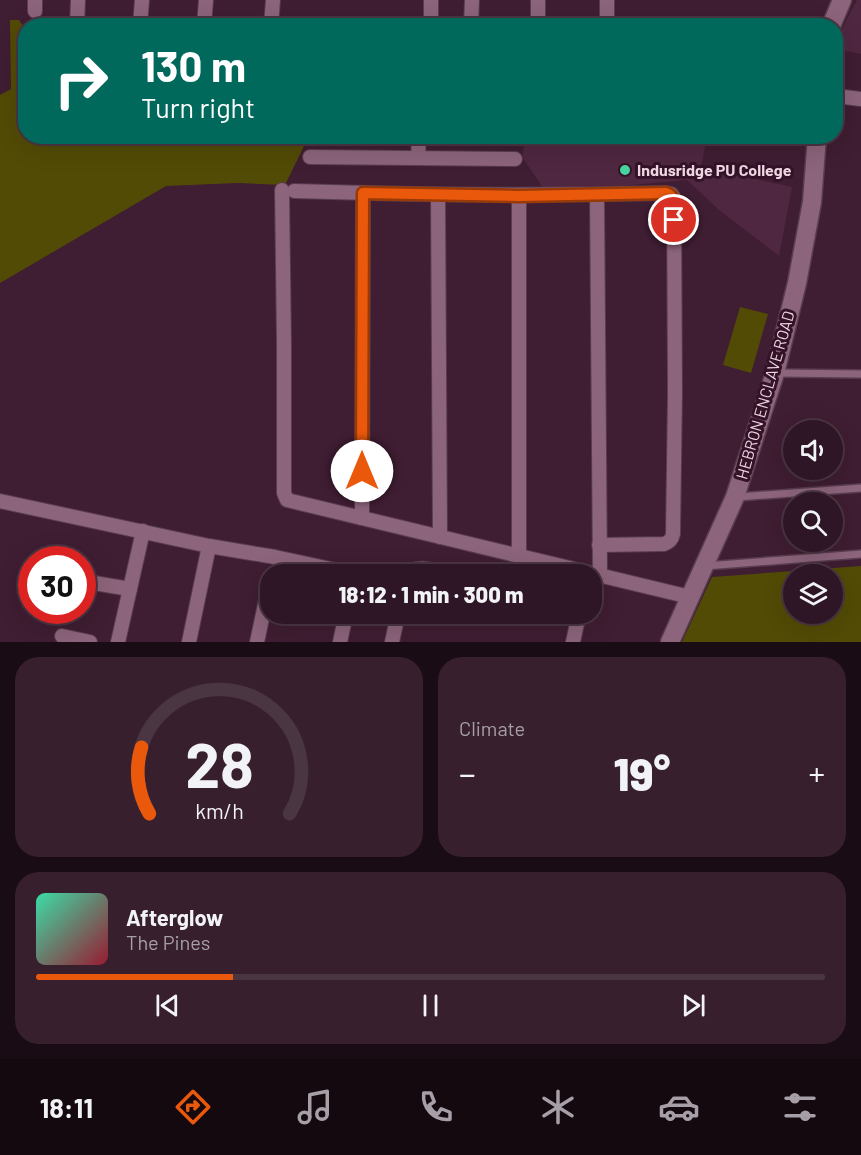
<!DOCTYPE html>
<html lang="en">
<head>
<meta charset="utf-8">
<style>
  body { margin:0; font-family:Barlow,sans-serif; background:#371f2e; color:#f1f3f6; height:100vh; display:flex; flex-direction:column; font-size:22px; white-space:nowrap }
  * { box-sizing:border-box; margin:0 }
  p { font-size:20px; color:#a79fa7 }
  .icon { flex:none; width:33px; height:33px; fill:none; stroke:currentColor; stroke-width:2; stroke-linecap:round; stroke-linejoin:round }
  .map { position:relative; height:642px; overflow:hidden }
  .side { display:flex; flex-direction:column; gap:15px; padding:15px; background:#1a0c15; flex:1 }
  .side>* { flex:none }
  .top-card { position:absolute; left:18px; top:18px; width:825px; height:126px; border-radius:24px; box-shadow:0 6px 24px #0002,0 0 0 2px #4a3543; background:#00695c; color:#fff; overflow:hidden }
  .fabs { position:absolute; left:783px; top:420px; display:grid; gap:12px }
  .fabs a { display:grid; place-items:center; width:60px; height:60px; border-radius:50%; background:#2f1626; box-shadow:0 6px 24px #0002,0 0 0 2px #4a3543; font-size:30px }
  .speed { position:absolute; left:18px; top:546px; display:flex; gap:12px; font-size:30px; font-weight:700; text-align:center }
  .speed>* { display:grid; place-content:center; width:78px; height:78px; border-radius:50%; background:#2f1626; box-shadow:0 6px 24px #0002,0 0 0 2px #4a3543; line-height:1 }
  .speed .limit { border:9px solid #d22; background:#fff; color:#111 }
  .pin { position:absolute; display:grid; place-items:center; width:51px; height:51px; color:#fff; margin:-26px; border:3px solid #fff; border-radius:50%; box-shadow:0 2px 6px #0007 }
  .me { position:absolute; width:66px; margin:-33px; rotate:0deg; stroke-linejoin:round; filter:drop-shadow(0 0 4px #0008) }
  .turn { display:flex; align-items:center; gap:21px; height:126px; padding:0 24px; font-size:27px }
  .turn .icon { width:78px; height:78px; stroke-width:2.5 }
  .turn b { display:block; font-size:42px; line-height:51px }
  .big { font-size:45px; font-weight:800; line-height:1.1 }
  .side .widget { flex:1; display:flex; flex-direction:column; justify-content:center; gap:9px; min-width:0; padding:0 21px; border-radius:24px; background:#371f2e }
  .side .dial { align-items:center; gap:0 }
  .dial svg { height:156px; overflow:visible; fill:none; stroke:#4a3543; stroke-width:7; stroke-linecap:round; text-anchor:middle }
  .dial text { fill:#f1f3f6; stroke:none }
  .song { display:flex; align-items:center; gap:18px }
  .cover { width:72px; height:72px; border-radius:9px; background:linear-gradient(135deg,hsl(160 70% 55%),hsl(350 70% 35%)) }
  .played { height:6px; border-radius:3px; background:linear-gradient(90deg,#ea580c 25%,#4a3543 25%) }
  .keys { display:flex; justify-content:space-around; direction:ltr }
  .heat { display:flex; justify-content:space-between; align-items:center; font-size:33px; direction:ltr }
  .side .tiles { flex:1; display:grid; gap:15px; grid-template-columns:1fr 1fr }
  .widget:last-child { grid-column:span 2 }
  .trip { position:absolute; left:260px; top:564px; width:342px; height:60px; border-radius:24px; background:#2f1626; box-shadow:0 6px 24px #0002,0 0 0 2px #4a3543; font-weight:800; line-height:60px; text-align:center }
  .tabs { display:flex; height:96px; justify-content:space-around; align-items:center; background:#13090f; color:#a79fa7 }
  .tabs .icon { width:42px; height:42px }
  .tabs .active { color:#ea580c }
  .tabs b { font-size:27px; color:#f1f3f6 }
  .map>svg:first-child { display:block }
</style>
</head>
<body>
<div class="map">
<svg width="861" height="642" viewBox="0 0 861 642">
  <rect width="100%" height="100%" fill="#3f1d32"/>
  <g fill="#4f2740">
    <path d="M 857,0 L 861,0 L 861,54 L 836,49 L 836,40 Z"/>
    <path d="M 526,137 L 707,137 L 701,167 L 792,187 L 779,256 L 719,210 L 687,180 L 589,189 L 544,189 L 522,157 Z"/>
  </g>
  <g fill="#524b06" fill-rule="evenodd">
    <path d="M 10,20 L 19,20 L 25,29 L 26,136 L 286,136 L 306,142 L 285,185 L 238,183 L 166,186 L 0,283 L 0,95 L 11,89 Z"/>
    <path d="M 740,307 L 768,314 L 751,373 L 723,365 Z"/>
    <path d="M 861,566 L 861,642 L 682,642 L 712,577 ZM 794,574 L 832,574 L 832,614 L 794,614 Z"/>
  </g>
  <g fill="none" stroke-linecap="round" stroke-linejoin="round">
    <g stroke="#593c4e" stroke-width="10">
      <g id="service">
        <path d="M 778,373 L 861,374"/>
        <path d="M 738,497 L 861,488"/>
        <path d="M 705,566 L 861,554"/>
      </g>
    </g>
    <g stroke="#593c4e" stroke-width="16">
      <g id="minor">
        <path d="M 35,11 L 35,0"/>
        <path d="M 538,23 L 538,0"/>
        <path d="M 77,26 L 78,0"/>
        <path d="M 140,26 L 142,0"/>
        <path d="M 204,26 L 206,0"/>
        <path d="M 271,26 L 273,0"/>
        <path d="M 431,26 L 431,0"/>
        <path d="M 471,26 L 472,0"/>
        <path d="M 607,26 L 607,0"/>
        <path d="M 836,96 L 861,99"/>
        <path d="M 310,157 L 515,159"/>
        <path d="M 418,158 L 419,136"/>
        <path d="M 282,190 L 284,343 L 284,493 L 287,500 L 690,597"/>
        <path d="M 294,191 C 418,195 541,196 666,193 L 671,194 L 674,198 L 675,393 L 673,534 C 672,539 670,542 664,544 L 599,545"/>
        <path d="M 438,195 L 440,537"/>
        <path d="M 597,195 L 600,576"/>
        <path d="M 0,501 L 209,546 L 275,557 L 340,571 L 344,574"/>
        <path d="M 362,518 L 363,193"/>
        <path d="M 519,556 L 519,196"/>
        <path d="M 407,574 C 417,563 438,572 451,574"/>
        <path d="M 82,581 L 130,589"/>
        <path d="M 62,636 L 90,642"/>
        <path d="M 118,642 L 143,531"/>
        <path d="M 189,642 L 209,546"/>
        <path d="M 257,642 L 270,581"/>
        <path d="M 340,642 L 346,614"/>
        <path d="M 392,642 L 398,614"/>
        <path d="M 573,642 L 579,614"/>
      </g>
    </g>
    <g stroke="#593c4e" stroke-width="21">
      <g id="tertiary">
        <path d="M 831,26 L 842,0"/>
        <path d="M 670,642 L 735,497 L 775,373 L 797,283 L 812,202 L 817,136"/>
      </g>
    </g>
    <use href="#service" stroke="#8c647b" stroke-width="7"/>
    <use href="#minor" stroke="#8c647b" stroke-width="14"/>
    <use href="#tertiary" stroke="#8c647b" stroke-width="18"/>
  </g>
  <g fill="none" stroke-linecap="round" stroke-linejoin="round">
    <g stroke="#983908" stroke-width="15">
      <path id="route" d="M 362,471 L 363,193 L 519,196 L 666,193 C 677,196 674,210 674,220"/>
    </g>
    <use href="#route" stroke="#ea580c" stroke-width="10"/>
  </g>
  <circle fill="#47d49e" stroke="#341328" stroke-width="2" cx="625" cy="170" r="6"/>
  <g text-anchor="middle" stroke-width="6" stroke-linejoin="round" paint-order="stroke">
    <g font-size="16" font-weight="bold" fill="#eed7e3" stroke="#341328" text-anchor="start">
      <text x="637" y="176">Indusridge PU College</text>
    </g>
    <g font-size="16" fill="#eed7e3" stroke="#341328">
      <text transform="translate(765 395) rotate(-74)" y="6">HEBRON ENCLAVE ROAD</text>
    </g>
  </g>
</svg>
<div class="fabs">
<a><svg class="icon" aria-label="sound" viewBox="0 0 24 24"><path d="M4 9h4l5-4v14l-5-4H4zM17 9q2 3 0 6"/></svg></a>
<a><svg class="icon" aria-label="search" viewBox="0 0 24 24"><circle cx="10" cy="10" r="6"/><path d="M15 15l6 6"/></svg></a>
<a><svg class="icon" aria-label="layers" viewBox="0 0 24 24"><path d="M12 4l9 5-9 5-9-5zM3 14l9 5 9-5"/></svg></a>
</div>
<div class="speed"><div class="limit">30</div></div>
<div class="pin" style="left:674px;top:220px;background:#d93025"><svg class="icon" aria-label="arrive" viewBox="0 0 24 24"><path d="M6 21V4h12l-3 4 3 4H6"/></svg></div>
<svg class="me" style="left:362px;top:471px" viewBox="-20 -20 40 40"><circle r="19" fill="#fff"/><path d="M0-13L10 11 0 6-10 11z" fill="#ea580c"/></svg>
<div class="trip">18:12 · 1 min · 300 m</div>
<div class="top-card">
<div class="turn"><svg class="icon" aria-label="right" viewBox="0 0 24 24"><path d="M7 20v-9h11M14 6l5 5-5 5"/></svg><div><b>130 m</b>Turn right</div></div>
</div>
</div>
<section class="side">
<div class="tiles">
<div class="widget dial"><svg viewBox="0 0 100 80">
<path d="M14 69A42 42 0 1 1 86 69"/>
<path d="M14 69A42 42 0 0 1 10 35" stroke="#ea580c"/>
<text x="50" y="56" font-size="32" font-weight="700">28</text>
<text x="50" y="72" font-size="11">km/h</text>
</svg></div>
<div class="widget"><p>Climate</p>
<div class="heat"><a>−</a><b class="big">19°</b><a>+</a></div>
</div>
<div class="widget">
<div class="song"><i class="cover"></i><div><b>Afterglow</b><p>The Pines</p></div></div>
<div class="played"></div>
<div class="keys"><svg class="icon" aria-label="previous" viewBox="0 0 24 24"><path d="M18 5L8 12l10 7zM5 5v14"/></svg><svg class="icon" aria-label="pause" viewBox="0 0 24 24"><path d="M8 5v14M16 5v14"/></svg><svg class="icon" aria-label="next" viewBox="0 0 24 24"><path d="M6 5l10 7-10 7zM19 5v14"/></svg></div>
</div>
</div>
</section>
<nav class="tabs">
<b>18:11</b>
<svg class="icon active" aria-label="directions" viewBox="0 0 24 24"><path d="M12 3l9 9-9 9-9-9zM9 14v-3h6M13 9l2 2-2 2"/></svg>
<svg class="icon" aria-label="music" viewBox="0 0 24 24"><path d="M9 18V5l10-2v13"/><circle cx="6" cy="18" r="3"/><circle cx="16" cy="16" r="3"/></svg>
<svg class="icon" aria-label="phone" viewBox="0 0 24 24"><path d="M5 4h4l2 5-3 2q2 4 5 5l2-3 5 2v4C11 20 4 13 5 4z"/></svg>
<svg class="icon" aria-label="climate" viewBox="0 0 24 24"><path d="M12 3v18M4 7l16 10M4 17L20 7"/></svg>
<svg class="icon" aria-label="car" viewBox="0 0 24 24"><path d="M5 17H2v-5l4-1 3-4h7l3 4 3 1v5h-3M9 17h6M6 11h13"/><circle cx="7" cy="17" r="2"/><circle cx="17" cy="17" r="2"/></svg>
<svg class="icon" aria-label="filters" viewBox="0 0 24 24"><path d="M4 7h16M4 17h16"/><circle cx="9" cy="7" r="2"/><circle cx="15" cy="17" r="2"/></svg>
</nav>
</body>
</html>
